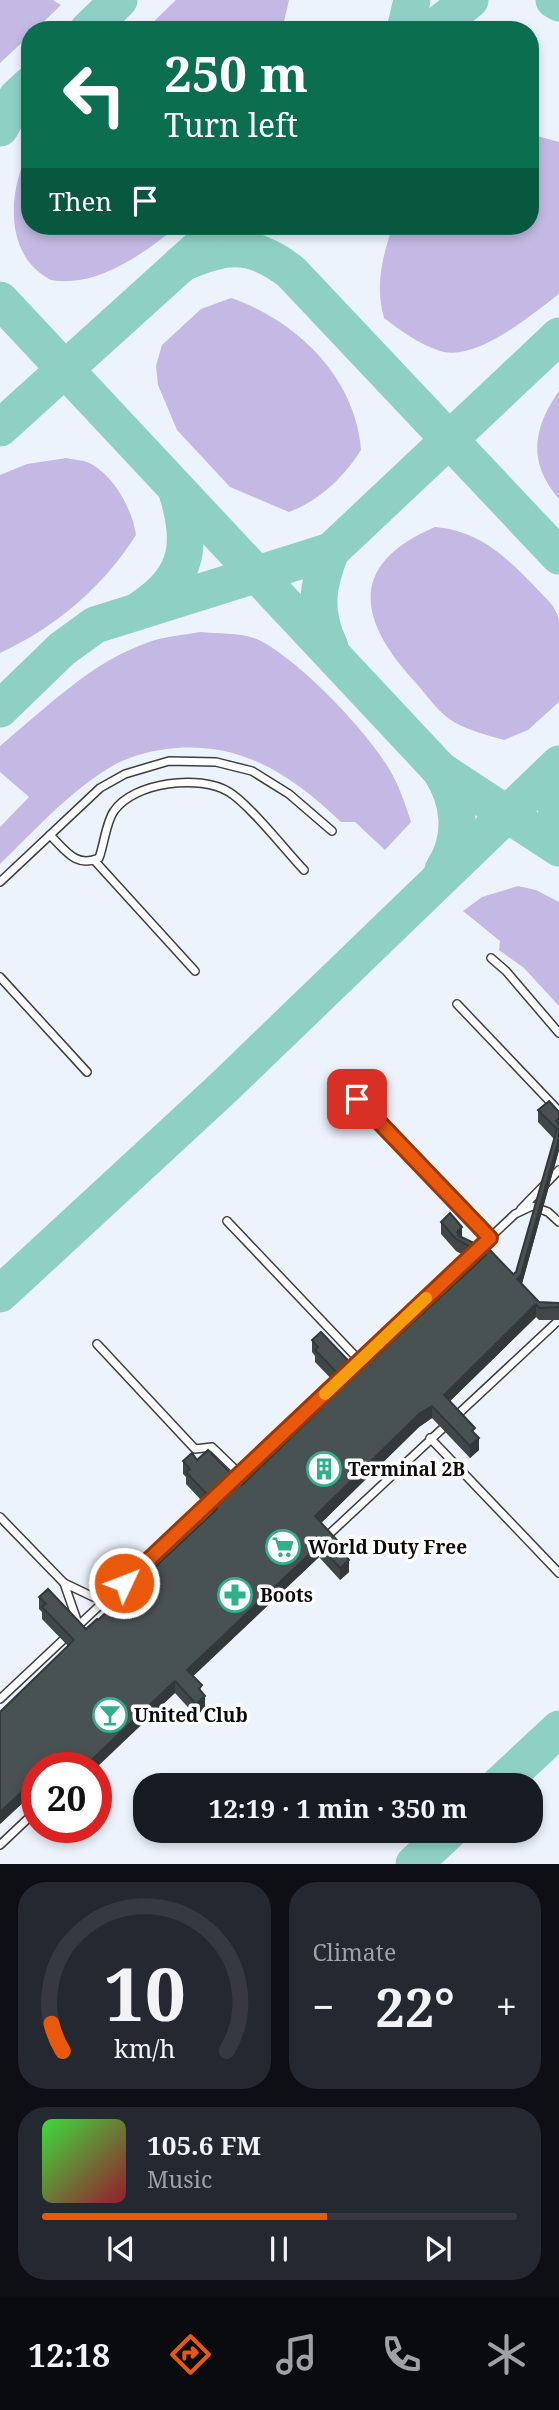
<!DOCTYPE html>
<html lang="en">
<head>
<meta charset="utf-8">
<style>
  body { margin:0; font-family:"Noto Serif",serif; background:#242831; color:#f1f3f6; height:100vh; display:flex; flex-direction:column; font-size:26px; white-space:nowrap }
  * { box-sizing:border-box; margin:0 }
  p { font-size:23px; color:#9ea1a6 }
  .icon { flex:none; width:38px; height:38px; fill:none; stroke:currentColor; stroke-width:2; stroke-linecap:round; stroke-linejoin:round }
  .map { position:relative; height:1864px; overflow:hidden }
  .drawer { display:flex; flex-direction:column; gap:18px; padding:18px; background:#0d0f14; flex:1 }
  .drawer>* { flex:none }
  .guide { position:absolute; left:21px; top:21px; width:518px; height:214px; border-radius:28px; box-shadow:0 4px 10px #0003; background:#0b6e4f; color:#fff; overflow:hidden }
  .speed { position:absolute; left:21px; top:1752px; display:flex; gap:14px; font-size:35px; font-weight:700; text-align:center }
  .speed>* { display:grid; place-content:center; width:91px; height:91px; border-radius:50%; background:#171b24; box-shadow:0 4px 10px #0003; line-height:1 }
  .speed .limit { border:10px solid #d22; background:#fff; color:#111 }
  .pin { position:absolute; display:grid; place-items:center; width:60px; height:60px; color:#fff; margin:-30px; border-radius:14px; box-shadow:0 4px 10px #0006 }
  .me { position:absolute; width:77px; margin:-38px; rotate:47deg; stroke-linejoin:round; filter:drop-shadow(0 0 5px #0008) }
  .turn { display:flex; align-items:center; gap:24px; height:147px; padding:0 28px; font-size:32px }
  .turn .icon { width:91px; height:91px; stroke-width:2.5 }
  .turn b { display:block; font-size:49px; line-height:60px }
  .then { display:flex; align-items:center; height:66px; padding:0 28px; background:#0003; gap:14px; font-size:26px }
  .big { font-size:52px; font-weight:700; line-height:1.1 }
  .drawer .tile { flex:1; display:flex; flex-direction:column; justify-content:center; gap:10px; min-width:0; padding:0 24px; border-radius:28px; background:#242831 }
  .drawer .dial { align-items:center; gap:0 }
  .dial svg { height:182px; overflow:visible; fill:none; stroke:#363941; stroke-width:7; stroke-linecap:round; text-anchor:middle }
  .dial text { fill:#f1f3f6; stroke:none }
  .song { display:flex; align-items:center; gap:21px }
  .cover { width:84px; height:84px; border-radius:10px; background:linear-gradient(135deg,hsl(120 70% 55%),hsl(350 70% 35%)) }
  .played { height:7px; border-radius:4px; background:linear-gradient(90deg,#ea580c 60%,#363941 60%) }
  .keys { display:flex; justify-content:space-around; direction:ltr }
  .heat { display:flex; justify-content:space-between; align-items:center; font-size:38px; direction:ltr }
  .drawer .tiles { flex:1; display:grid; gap:18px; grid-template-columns:1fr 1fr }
  .tile:last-child { grid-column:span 2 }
  .trip { position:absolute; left:133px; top:1773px; width:410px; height:70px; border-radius:28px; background:#171b24; box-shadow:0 4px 10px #0003; font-weight:700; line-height:70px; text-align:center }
  .tab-bar { display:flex; height:112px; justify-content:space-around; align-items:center; background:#090b0e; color:#9ea1a6 }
  .tab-bar .icon { width:49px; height:49px }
  .tab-bar .on { color:#ea580c }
  .tab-bar b { font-size:32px; color:#f1f3f6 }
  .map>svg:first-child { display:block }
</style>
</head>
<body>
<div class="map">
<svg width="559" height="1864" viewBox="0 0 559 1864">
  <rect width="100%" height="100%" fill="#ecf3fd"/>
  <g fill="#c3b9e4">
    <path d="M 0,0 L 53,0 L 61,5 L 35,30 L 30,30 L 30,35 L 0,63 Z"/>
    <path d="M 176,0 L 289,0 L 282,30 L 145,30 Z"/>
    <path d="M 530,134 L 559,142 L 559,294 C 531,315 477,362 440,351 C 419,344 401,331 384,318 C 375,286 382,257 393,226 L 530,226 Z"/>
    <path d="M 30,149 L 30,226 L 178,226 C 144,253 98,288 51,280 C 4,256 7,191 30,149 Z"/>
    <path d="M 231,298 C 297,321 355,377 361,450 C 344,477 319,501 289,512 L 230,487 L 177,430 L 158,385 L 156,366 L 162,345 L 201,309 Z"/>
    <path d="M 559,391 L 559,499 C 527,462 533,428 559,391 Z"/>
    <path d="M 66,458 C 74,460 86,460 93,465 C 115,478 133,511 136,535 C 103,587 56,627 0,653 L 0,475 L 27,464 Z"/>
    <path d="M 435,527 C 481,531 507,558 538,590 C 546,598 557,608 559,620 C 559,646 559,675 559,702 L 528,730 L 504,740 C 486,735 463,729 448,718 C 436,709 425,693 415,682 C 359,621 346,565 435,527 Z"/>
    <path d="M 200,632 C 219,634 242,632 259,640 C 300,661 364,728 388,767 C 399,785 405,803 411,822 L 385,850 L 355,822 L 341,822 C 293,776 244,743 176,748 C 153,750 128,756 109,768 C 68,793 34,831 0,864 L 0,827 L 29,797 L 0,772 L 0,746 C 46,708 93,660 152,641 C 167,636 185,635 200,632 Z"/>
    <path d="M 518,886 L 536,890 L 559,902 L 559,1006 L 524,968 L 499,950 L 500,941 L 463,911 L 482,897 Z"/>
  </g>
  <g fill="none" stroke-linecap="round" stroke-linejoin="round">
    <g stroke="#8ed1c4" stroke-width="37">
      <path d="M 554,0 L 559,3"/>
      <path d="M 88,30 L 119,0"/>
      <path d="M 405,30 L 412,0"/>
      <path d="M 431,30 L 470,0"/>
      <path d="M 0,128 L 17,97 L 30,85"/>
      <path d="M 181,264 C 225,244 251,241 291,272 L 559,556"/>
      <path d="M 0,300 L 440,770 L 559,848"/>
      <path d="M 0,428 L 199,248"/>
      <path d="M 142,608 C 190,577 193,541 176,489"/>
      <path d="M 330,647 C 313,612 317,586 331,551"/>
      <path d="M 0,709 L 62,649 L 95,625 L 331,551 L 559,336"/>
      <path d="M 443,772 L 440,770 C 460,801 464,838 443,870"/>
      <path d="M 559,783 L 555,799 L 559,828"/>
      <path d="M 0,1294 L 223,1088 L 559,764"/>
      <path d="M 499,1785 L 559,1729"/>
      <path d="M 414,1864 L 450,1830"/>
    </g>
    <g stroke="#3e3e3e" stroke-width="10">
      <g id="service">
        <path d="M 50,835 C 66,851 76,868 99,858 C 104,845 106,822 114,811 C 134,782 200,774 229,792 C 249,804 286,851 304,870"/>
        <path d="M 94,860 L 195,971"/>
        <path d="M 0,882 L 100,788 L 125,774 L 169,761 L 216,762 L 252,771 L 289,794 L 332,831"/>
        <path d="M 491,958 L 506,971 L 559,1033"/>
        <path d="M 0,977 L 87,1072"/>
        <path d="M 457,1004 L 559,1111"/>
        <path d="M 357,1099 L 490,1239"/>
        <path d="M 521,1209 L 559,1170"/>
        <path d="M 227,1221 L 360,1361"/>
        <path d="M 97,1344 L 195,1449 L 212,1447 L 240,1474"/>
        <path d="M 430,1438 L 559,1573"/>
        <path d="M 230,1483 L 515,1214 L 532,1206 L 548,1212 L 559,1222"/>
        <path d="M 0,1517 L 64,1583"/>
        <path d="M 324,1539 L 559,1320"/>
        <path d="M 79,1626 L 64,1583 L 104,1602"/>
        <path d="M 0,1699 L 211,1501"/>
        <path d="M 0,1845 L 37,1810"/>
      </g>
    </g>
    <use href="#service" stroke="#fff" stroke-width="7"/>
  </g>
  <g fill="#3f4747">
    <path d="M 538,1110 L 559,1112 L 559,1150 L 522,1284 L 539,1302 L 559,1303 L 559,1320 L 539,1320 L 536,1317 L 450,1401 L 475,1435 L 479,1450 L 470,1458 L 432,1418 L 419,1427 L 321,1523 L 346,1557 L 349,1572 L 340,1580 L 319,1557 L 193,1676 L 202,1692 L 205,1708 L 196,1716 L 175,1693 L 37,1768 L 37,1805 L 29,1797 L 0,1824 L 68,1646 L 42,1619 L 42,1612 L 39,1609 L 39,1597 L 86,1629 L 98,1620 L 213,1513 L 186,1484 L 186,1477 L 183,1474 L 183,1461 L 197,1460 L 242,1485 L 341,1389 L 315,1362 L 315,1356 L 312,1352 L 312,1340 L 359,1372 L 478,1263 L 456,1251 L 441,1234 L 441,1222 L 513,1274 L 516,1272 L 554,1139 L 538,1122 Z"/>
    <path d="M 57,1827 L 74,1827 L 74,1828 L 65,1836 Z"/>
  </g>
  <g fill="#33393a">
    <path d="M 559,1138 L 559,1150 L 521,1287 L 517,1279 Z"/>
    <path d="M 462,1227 L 462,1239 L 457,1232 Z"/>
    <path d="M 536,1304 L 536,1317 L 444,1407 L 444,1395 Z"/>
    <path d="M 432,1406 L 432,1418 L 419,1427 L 315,1529 L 315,1516 L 419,1414 Z"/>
    <path d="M 479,1438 L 479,1450 L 470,1458 L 470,1446 Z"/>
    <path d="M 319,1545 L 319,1557 L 187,1682 L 187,1670 Z"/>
    <path d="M 349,1560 L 349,1572 L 340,1580 L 340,1568 Z"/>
    <path d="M 175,1681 L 175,1693 L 96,1768 L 83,1768 Z"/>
    <path d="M 205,1696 L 205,1708 L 196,1716 L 196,1704 Z"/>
    <path d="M 29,1785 L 29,1797 L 0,1824 L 0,1812 Z"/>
    <path d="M 65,1827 L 74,1828 L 65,1836 Z"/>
  </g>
  <path fill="#495253" stroke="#33393a" stroke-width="2" d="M 549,1101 L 559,1112 L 559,1118 L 556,1121 L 559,1124 L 559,1138 L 521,1275 L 517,1279 L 539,1302 L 559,1303 L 559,1307 L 539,1308 L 536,1304 L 444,1395 L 475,1428 L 472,1431 L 479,1438 L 470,1446 L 432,1406 L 419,1414 L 315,1516 L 346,1550 L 343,1553 L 349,1560 L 340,1568 L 319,1545 L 187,1670 L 202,1685 L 199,1689 L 205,1696 L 196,1704 L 175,1681 L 83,1768 L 37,1768 L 37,1793 L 29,1785 L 0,1812 L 0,1712 L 74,1640 L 42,1607 L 46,1604 L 39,1597 L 48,1589 L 86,1629 L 97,1619 L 98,1620 L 217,1509 L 217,1505 L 186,1472 L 190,1469 L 183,1461 L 192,1453 L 197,1460 L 208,1450 L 242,1485 L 347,1383 L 315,1350 L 318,1347 L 312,1340 L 321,1332 L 359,1372 L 486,1255 L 456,1239 L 441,1222 L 450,1213 L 462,1227 L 457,1232 L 459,1236 L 491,1251 L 513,1274 L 516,1272 L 557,1129 L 538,1110 Z"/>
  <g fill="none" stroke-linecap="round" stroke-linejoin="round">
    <g stroke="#983908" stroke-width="18">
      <path id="route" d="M 124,1583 L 490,1238 L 357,1099"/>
    </g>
    <use href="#route" stroke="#ea580c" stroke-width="12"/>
    <path stroke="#f59e0b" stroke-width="12" d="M 325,1394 L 426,1298"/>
  </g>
  <defs>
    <g id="building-ring" transform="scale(1.75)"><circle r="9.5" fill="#fff" stroke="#30af8b" stroke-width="1.5"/><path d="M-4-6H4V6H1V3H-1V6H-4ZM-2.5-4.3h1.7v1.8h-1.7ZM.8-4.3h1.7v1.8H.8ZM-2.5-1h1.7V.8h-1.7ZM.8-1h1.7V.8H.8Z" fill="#30af8b"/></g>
    <g id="supermarket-ring" transform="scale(1.75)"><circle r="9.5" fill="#fff" stroke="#30af8b" stroke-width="1.5"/><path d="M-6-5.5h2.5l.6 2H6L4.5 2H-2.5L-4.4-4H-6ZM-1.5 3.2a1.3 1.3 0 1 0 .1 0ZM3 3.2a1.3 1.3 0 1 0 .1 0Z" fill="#30af8b"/></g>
    <g id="pharmacy-ring" transform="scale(1.75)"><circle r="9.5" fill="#fff" stroke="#30af8b" stroke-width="1.5"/><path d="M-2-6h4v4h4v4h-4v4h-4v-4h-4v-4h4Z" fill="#30af8b"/></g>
    <g id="bar-ring" transform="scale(1.75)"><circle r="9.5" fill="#fff" stroke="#30af8b" stroke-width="1.5"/><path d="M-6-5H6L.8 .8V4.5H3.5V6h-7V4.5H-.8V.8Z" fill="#30af8b"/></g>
  </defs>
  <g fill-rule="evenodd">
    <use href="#building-ring" x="324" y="1469"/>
    <use href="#supermarket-ring" x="283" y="1547"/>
    <use href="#pharmacy-ring" x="235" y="1595"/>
    <use href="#bar-ring" x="110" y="1715"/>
  </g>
  <g text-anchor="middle" stroke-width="7" stroke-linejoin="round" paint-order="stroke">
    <g font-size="19" font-weight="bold" fill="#0b0b0b" stroke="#fff" text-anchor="start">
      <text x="348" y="1476">Terminal 2B</text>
      <text x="308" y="1554">World Duty Free</text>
      <text x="260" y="1602">Boots</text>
      <text x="134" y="1722">United Club</text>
    </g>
  </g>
</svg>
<div class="speed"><div class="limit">20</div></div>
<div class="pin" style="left:357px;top:1099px;background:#d93025"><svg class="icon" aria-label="arrive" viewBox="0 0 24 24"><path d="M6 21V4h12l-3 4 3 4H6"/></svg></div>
<svg class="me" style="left:124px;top:1583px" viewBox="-20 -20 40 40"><circle r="17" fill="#ea580c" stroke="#fff" stroke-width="3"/><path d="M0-11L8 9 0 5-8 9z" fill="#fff"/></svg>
<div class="trip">12:19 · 1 min · 350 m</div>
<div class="guide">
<div class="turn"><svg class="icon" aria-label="left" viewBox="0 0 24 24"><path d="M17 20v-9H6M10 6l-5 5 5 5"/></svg><div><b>250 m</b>Turn left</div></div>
<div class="then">Then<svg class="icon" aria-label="arrive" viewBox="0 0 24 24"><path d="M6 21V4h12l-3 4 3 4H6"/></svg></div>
</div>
</div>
<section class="drawer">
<div class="tiles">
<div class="tile dial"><svg viewBox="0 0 100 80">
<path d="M14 69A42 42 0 1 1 86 69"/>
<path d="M14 69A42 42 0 0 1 9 57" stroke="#ea580c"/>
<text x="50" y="56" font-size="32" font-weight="700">10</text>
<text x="50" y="72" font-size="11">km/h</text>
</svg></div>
<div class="tile"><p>Climate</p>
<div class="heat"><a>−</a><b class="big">22°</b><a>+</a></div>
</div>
<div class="tile">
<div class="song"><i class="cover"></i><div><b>105.6 FM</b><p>Music</p></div></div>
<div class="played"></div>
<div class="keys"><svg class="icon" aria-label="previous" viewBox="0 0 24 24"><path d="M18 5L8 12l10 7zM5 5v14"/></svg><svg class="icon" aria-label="pause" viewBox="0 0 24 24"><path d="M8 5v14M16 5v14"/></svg><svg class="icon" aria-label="next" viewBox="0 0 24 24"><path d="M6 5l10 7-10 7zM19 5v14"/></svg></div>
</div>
</div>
</section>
<nav class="tab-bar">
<b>12:18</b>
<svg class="icon on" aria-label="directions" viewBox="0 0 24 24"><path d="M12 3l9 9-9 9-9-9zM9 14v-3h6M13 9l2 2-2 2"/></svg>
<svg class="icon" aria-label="music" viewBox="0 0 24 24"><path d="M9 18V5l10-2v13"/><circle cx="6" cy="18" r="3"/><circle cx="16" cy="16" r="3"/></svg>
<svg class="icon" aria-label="phone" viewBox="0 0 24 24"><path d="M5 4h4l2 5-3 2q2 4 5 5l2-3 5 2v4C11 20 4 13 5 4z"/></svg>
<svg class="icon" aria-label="climate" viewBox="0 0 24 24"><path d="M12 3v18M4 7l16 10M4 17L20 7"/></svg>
</nav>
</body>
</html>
